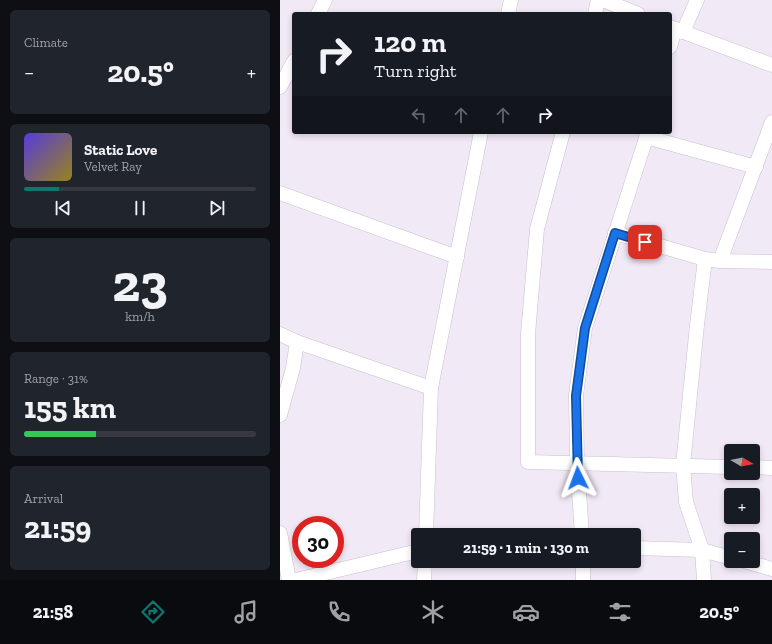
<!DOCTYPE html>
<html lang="en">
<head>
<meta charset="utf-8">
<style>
  body { margin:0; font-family:"Zilla Slab",serif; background:#20242c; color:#f1f3f6; height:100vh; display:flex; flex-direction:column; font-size:15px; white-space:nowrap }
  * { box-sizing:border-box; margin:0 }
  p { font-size:13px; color:#9ea1a6 }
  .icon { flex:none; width:22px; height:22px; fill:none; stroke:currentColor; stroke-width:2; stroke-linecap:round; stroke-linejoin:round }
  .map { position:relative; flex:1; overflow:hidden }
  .sheet { display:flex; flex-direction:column; gap:10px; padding:10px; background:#0d0f14; width:280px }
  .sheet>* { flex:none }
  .hud { position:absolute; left:12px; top:12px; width:380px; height:122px; border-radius:4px; box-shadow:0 2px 6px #0003; background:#171b24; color:#f1f3f6; overflow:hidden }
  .needle { width:26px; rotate:99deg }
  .controls { position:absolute; left:444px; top:444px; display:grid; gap:8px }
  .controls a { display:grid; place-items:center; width:36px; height:36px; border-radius:4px; background:#171b24; box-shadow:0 2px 6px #0003; font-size:20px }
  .speed { position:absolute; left:12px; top:516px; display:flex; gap:8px; font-size:20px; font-weight:700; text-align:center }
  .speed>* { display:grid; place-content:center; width:52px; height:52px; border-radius:50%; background:#171b24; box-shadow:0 2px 6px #0003; line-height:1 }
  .speed .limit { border:6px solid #d22; background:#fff; color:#111 }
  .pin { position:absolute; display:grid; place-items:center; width:34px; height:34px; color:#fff; margin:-17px; border-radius:8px; box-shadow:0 2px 6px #0006 }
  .me { position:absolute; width:44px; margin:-22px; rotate:357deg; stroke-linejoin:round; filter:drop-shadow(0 0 3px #0008) }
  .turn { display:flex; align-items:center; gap:14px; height:84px; padding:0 16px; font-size:18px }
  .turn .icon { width:52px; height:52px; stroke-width:2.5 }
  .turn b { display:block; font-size:28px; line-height:34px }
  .lanes { display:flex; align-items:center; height:38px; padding:0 16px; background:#0003; justify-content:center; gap:20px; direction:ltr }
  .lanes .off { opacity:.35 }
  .big { font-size:30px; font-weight:700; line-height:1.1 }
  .sheet .card { flex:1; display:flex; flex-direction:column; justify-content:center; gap:6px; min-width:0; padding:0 14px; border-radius:6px; background:#20242c }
  .sheet .dial { align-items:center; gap:0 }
  .dial b { font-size:52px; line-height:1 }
  .song { display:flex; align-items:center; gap:12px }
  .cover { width:48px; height:48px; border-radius:6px; background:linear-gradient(135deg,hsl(250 70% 55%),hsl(50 70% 35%)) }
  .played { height:4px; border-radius:2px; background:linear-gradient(90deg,#0f766e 15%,#363941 15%) }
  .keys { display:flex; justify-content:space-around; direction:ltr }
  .heat { display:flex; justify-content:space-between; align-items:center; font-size:22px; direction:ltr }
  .charge { height:6px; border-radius:3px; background:linear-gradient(90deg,#34c759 31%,#363941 0) }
  .trip { position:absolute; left:131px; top:528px; width:230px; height:40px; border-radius:4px; background:#171b24; box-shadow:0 2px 6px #0003; font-weight:700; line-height:40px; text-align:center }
  .tabs { display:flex; height:64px; justify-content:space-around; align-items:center; background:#090b0e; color:#9ea1a6 }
  .tabs .icon { width:28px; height:28px }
  .tabs .active { color:#0f766e }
  .tabs b { font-size:18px; color:#f1f3f6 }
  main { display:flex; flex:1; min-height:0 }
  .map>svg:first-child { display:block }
</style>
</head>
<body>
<main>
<section class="sheet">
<div class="card"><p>Climate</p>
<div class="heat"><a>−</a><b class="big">20.5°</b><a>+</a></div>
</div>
<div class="card">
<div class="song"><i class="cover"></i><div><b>Static Love</b><p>Velvet Ray</p></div></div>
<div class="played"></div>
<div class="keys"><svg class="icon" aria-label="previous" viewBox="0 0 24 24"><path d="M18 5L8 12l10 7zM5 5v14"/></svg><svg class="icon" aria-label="pause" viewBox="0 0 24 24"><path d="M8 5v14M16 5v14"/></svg><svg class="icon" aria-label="next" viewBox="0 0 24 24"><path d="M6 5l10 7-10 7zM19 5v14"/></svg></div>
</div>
<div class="card dial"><b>23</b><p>km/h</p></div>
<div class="card"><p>Range · 31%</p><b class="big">155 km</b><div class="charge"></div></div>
<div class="card"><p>Arrival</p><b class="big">21:59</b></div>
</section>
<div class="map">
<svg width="492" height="580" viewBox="0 0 492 580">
  <rect width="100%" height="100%" fill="#f2e9f6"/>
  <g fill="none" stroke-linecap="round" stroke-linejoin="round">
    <g stroke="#c9c0cc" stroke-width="15">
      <g id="street">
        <path d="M 323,0 L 358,14"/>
        <path d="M 38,14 L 45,0"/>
        <path d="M 228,14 L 231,0"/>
        <path d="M 315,14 L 318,0"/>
        <path d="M 390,27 L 492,65"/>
        <path d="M 403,32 L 417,0"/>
        <path d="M 390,47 L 395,29"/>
        <path d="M 0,87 L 14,61"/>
        <path d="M 283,132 L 257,229 L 248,334 L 248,462 L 451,467"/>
        <path d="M 366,137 L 476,167"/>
        <path d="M 0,193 L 177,257"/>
        <path d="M 335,233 L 425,259 L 440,261 L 492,262"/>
        <path d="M 440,261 L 492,122"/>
        <path d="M 0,334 L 17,342 L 151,388"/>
        <path d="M 0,415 L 13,368 L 17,342"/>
        <path d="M 473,467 L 492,468"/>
        <path d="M 0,533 L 9,580"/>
        <path d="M 146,535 L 151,388 L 201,132"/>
        <path d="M 302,535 L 297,463 L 296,395 L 305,328 L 368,132"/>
        <path d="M 354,548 L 422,550 L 451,558"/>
        <path d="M 464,561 L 492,569"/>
        <path d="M 16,580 L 138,551"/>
        <path d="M 144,580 L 145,561"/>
        <path d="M 303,580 L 303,561"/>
        <path d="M 424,580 L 422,550 L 406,502 L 403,465 L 417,325 L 425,259"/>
      </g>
    </g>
    <use href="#street" stroke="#fff" stroke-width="14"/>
  </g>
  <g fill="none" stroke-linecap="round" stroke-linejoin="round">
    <g stroke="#114b97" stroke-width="10">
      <path id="route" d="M 298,478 L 296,396 L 305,328 L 335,233 L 365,242"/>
    </g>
    <use href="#route" stroke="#1a73e8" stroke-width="7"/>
  </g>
</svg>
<div class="controls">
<a><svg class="needle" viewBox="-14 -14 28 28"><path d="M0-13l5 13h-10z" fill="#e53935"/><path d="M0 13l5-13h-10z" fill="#9ea1a6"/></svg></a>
<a>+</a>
<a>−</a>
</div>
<div class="speed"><div class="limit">30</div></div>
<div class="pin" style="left:365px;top:242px;background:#d93025"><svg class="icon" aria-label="arrive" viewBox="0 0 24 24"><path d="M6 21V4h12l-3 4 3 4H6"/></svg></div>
<svg class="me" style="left:298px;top:478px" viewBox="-20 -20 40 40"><path d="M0-17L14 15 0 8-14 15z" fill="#1a73e8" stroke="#fff" stroke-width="4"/></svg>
<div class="trip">21:59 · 1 min · 130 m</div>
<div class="hud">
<div class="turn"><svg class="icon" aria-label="right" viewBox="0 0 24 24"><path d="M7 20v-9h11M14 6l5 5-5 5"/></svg><div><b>120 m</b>Turn right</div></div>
<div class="lanes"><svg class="icon off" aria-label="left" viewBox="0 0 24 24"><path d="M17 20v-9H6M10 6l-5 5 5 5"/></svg><svg class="icon off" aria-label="ahead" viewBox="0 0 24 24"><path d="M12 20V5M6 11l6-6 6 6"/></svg><svg class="icon off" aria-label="ahead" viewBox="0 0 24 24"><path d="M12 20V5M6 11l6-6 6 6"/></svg><svg class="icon" aria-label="right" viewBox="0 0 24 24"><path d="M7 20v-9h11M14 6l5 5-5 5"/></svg></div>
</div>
</div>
</main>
<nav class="tabs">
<b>21:58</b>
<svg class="icon active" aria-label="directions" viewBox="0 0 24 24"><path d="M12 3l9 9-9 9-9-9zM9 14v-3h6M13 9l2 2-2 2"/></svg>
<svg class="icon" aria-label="music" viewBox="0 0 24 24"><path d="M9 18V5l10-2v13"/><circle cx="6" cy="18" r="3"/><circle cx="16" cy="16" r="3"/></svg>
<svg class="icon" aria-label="phone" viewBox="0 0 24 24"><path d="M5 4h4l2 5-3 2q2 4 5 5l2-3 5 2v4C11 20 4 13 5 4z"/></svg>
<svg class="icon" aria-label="climate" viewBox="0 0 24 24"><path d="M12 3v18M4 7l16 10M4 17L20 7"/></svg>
<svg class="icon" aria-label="car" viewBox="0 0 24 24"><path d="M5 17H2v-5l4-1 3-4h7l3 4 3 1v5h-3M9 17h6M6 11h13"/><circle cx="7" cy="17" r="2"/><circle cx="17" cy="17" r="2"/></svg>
<svg class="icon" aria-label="filters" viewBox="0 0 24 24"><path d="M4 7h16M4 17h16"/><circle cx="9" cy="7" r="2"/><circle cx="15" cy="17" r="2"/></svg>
<b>20.5°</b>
</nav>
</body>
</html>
